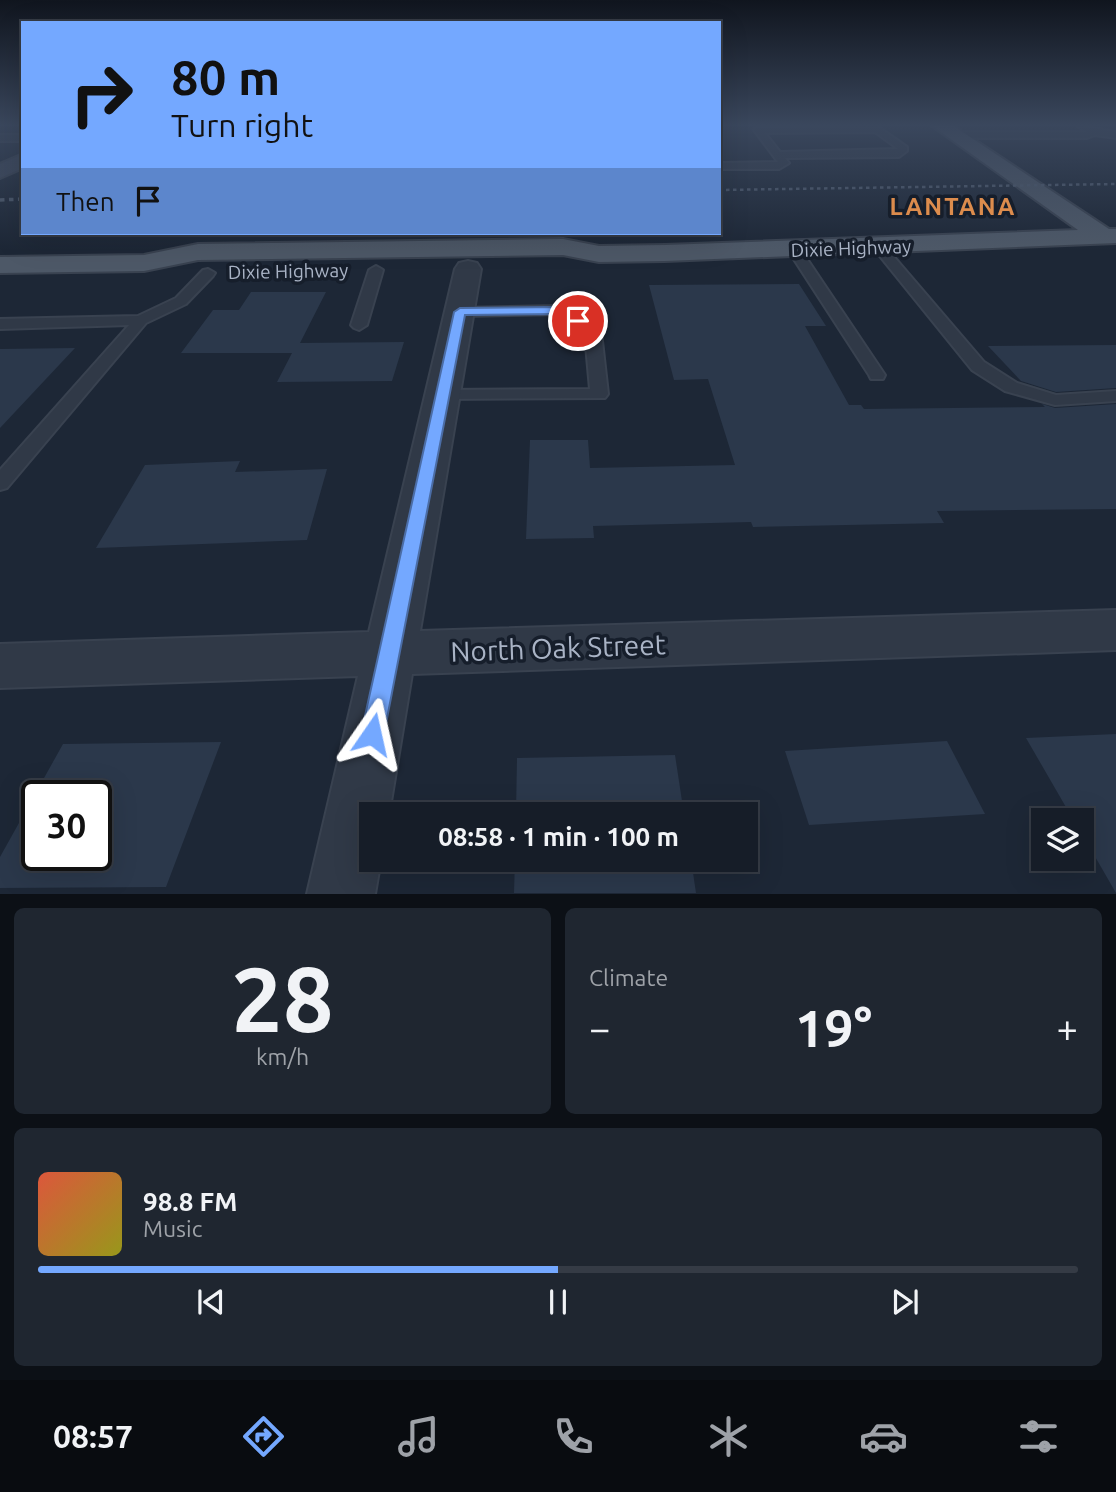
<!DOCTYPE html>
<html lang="en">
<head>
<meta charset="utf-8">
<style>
  body { margin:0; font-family:Ubuntu,sans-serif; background:#1f2630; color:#f1f3f6; height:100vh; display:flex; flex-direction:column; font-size:26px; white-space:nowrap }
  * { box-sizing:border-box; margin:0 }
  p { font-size:23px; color:#9ea2a8 }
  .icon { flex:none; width:38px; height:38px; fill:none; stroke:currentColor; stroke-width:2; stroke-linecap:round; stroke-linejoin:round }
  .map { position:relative; height:894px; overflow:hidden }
  .drawer { display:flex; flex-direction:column; gap:14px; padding:14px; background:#0c1016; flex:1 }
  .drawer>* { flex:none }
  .top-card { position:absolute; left:21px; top:21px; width:700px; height:214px; border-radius:0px; box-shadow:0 7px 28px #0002,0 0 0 2px #353b45; background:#74a8ff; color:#111; overflow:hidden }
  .tools { position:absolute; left:1031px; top:808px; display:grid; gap:14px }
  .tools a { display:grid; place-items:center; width:63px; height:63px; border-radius:0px; background:#161d28; box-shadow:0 7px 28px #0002,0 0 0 2px #353b45; font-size:35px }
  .speed { position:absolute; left:21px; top:780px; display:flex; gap:14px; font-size:35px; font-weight:700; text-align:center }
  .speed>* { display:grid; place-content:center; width:91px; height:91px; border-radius:50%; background:#161d28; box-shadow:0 7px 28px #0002,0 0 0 2px #353b45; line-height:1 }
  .speed .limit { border:4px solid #111; border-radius:10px; background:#fff; color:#111 }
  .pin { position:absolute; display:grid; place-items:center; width:60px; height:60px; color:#fff; margin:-30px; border:4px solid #fff; border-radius:50%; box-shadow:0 2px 7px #0007 }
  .me { position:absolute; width:77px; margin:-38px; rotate:11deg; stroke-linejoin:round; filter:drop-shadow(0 0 5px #0008) }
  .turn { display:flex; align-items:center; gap:24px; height:147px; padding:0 35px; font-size:32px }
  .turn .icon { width:91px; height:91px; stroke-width:2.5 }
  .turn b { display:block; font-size:49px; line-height:60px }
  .then { display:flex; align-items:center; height:66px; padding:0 35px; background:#0003; gap:14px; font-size:26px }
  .big { font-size:52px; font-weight:600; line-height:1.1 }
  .drawer .tile { flex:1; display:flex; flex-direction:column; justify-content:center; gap:10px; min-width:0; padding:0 24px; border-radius:10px; background:#1f2630 }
  .drawer .dial { align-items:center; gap:0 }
  .dial b { font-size:91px; line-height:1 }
  .song { display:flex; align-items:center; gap:21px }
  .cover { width:84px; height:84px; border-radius:10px; background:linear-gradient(135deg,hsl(10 70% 55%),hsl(60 70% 35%)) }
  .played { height:7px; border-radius:4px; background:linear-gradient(90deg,#74a8ff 50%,#353b45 50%) }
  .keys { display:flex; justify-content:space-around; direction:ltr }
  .heat { display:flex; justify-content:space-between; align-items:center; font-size:38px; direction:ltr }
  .drawer .tiles { flex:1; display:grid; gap:14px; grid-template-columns:1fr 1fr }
  .tile:last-child { grid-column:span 2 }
  .trip { position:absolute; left:359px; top:802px; width:399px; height:70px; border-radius:0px; background:#161d28; box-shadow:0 7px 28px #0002,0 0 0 2px #353b45; font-weight:600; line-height:70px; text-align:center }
  .tab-bar { display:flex; height:112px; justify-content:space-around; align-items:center; background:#090c10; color:#9ea2a8 }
  .tab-bar .icon { width:49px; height:49px }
  .tab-bar .active { color:#74a8ff }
  .tab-bar b { font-size:32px; color:#f1f3f6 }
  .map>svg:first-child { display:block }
</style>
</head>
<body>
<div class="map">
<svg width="1116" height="894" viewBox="0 0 1116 894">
  <rect width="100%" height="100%" fill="#1d2736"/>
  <g fill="#2b384b" fill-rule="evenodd">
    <path d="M 799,284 L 826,326 L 805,326 L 849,405 L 861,405 L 864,409 L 1045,407 L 1042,404 L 1055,408 L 1116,404 L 1116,509 L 937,511 L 944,523 L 753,527 L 751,522 L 593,526 L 594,538 L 526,539 L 530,440 L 588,440 L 590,468 L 735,465 L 708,379 L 674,380 L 649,285 Z"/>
    <path d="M 251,292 L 326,292 L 300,343 L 404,342 L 392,381 L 277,382 L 292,353 L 181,353 L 213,310 L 239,310 Z"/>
    <path d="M 1116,345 L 1116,388 L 1056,392 L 1021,381 L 988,346 Z"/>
    <path d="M 75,348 L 0,428 L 0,349 Z"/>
    <path d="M 240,461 L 235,472 L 327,469 L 307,540 L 96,548 L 145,465 Z"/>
    <path d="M 1116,734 L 1116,893 L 1082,834 L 1082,821 L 1074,821 L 1026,738 Z"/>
    <path d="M 947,741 L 985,814 L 809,825 L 785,751 Z"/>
    <path d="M 221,742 L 166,887 L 0,888 L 0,857 L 63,744 ZM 37,796 L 96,796 L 96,856 L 37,856 Z"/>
    <path d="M 675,755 L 684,814 L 516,814 L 517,758 Z"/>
    <path d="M 515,859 L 691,859 L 696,893 L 514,893 Z"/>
  </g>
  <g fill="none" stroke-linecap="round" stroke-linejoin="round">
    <g stroke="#394250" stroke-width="4">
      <g id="lane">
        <path d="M 1076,125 L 1116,132 L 1116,138 L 1095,135 L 1087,138 L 954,138 L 950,135 L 954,132 L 1087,132 Z"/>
        <path d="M 877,126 L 907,147 L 907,151 L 899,157 L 785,158 L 789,163 L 779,169 L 719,169 L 719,163 L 778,162 L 754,130 L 755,128 ZM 875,132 L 898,149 L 780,152 L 765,133 Z"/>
        <rect x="0" y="135" width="23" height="6"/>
        <path d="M 879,243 L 883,244 L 984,362 L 1017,383 L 1056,395 L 1116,391 L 1116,401 L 1055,405 L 1005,391 L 972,370 L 875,250 L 873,247 Z"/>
        <path d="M 794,246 L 799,247 L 885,375 L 883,379 L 871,379 L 869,375 L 788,250 Z"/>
        <path d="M 376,266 L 383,270 L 367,325 L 359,330 L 354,328 L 351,325 L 369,270 Z"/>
        <path d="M 208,269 L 215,273 L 213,276 L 186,304 L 146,323 L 7,488 L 0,490 L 0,470 L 129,325 L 0,329 L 0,319 L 138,316 L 176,298 L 203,270 Z"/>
        <path d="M 564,306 L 601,332 L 608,394 L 605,398 L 437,399 L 434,395 L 443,390 L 590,389 L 585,334 L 561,314 L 460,316 L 453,312 L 460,308 Z"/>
      </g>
    </g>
    <g stroke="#394250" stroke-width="4">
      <path id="street" d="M 468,261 L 477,263 L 481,269 L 420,631 L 1116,610 L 1116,650 L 412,674 L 389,814 L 371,814 L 371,859 L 381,859 L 375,894 L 307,894 L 358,676 L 0,688 L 0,644 L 369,632 L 455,269 L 459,263 Z"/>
    </g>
    <g stroke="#394250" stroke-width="4">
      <path id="secondary" d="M 23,154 L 23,168 L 0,178 L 0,164 Z"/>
    </g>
    <g stroke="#394250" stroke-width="4">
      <path id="primary" d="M 931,125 L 952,125 L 1109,229 L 1116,229 L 1116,243 L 665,261 L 599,262 L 563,255 L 198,260 L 144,271 L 0,273 L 0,257 L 144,255 L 198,244 L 563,239 L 599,246 L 665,245 L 1078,230 Z"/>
    </g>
    <use href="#lane" fill="#303947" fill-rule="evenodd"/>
    <use href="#street" fill="#303947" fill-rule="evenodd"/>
    <use href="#secondary" fill="#3e485a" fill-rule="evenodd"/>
    <use href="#primary" fill="#4d5867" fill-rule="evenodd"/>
    <path stroke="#515d6f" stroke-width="2.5" stroke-dasharray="3.5 3.5" stroke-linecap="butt" d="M 719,190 L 1116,184"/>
    <path stroke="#515d6f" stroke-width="3.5" stroke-dasharray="4.5 4.5" stroke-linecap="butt" d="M 0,200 L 23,199"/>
  </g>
  <linearGradient id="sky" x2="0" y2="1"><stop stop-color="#10151e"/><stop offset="0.5" stop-color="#3a475d"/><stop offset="1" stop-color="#3a475d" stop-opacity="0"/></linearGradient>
  <rect width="1116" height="250" fill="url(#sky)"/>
  <path fill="#74a8ff" stroke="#4b6da6" stroke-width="2" d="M 564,307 L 583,319 L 583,324 L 574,324 L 561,314 L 465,315 L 384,734 L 381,741 L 372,745 L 364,741 L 361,734 L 454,312 L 460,308 Z"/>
  <g text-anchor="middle" stroke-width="7" stroke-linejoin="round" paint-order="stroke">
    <g font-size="19" fill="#a9b3c5" stroke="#161e2b">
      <text transform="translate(851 248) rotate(-2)" y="7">Dixie Highway</text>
      <text transform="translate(288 271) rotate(-1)" y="7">Dixie Highway</text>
    </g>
    <g font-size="24" font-weight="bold" letter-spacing="2" fill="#dc8c4d" stroke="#161e2b">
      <text x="953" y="215">LANTANA</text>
    </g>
    <g font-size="28" fill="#a9b3c5" stroke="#161e2b">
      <text transform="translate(558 648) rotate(-2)" y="10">North Oak Street</text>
    </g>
  </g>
</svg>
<div class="tools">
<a><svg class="icon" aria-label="layers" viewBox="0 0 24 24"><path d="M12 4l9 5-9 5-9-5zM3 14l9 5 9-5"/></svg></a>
</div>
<div class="speed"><div class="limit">30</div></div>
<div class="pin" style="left:578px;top:321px;background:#d93025"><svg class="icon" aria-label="arrive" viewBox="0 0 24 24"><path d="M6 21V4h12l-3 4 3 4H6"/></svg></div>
<svg class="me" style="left:372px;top:734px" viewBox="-20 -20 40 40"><path d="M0-17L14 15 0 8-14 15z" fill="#74a8ff" stroke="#fff" stroke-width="4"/></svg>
<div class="trip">08:58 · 1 min · 100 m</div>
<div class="top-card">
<div class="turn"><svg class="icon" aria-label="right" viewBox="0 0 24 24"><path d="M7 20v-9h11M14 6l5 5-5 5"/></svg><div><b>80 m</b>Turn right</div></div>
<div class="then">Then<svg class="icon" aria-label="arrive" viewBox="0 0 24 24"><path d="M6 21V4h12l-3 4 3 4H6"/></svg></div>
</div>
</div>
<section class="drawer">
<div class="tiles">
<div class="tile dial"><b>28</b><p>km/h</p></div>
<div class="tile"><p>Climate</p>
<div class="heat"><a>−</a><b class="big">19°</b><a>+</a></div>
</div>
<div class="tile">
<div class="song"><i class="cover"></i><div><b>98.8 FM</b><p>Music</p></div></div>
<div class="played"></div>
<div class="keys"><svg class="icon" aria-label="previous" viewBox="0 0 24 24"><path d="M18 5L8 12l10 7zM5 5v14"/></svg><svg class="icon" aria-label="pause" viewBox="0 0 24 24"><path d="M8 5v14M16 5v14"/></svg><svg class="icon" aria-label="next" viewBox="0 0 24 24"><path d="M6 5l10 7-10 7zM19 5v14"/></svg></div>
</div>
</div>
</section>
<nav class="tab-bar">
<b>08:57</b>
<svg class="icon active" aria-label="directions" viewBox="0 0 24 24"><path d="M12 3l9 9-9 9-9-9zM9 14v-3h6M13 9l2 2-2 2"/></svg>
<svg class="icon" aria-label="music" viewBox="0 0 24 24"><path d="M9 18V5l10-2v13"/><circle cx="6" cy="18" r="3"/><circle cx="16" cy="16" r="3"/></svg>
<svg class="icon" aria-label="phone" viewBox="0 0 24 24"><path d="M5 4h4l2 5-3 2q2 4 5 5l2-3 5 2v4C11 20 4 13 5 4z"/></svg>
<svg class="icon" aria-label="climate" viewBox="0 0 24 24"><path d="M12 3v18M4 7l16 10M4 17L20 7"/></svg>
<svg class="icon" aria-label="car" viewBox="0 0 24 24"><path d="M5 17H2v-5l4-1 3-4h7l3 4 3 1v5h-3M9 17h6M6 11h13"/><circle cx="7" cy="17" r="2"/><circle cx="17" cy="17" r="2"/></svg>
<svg class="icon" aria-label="filters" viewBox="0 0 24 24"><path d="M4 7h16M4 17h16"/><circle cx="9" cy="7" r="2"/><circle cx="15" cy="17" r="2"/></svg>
</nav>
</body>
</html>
